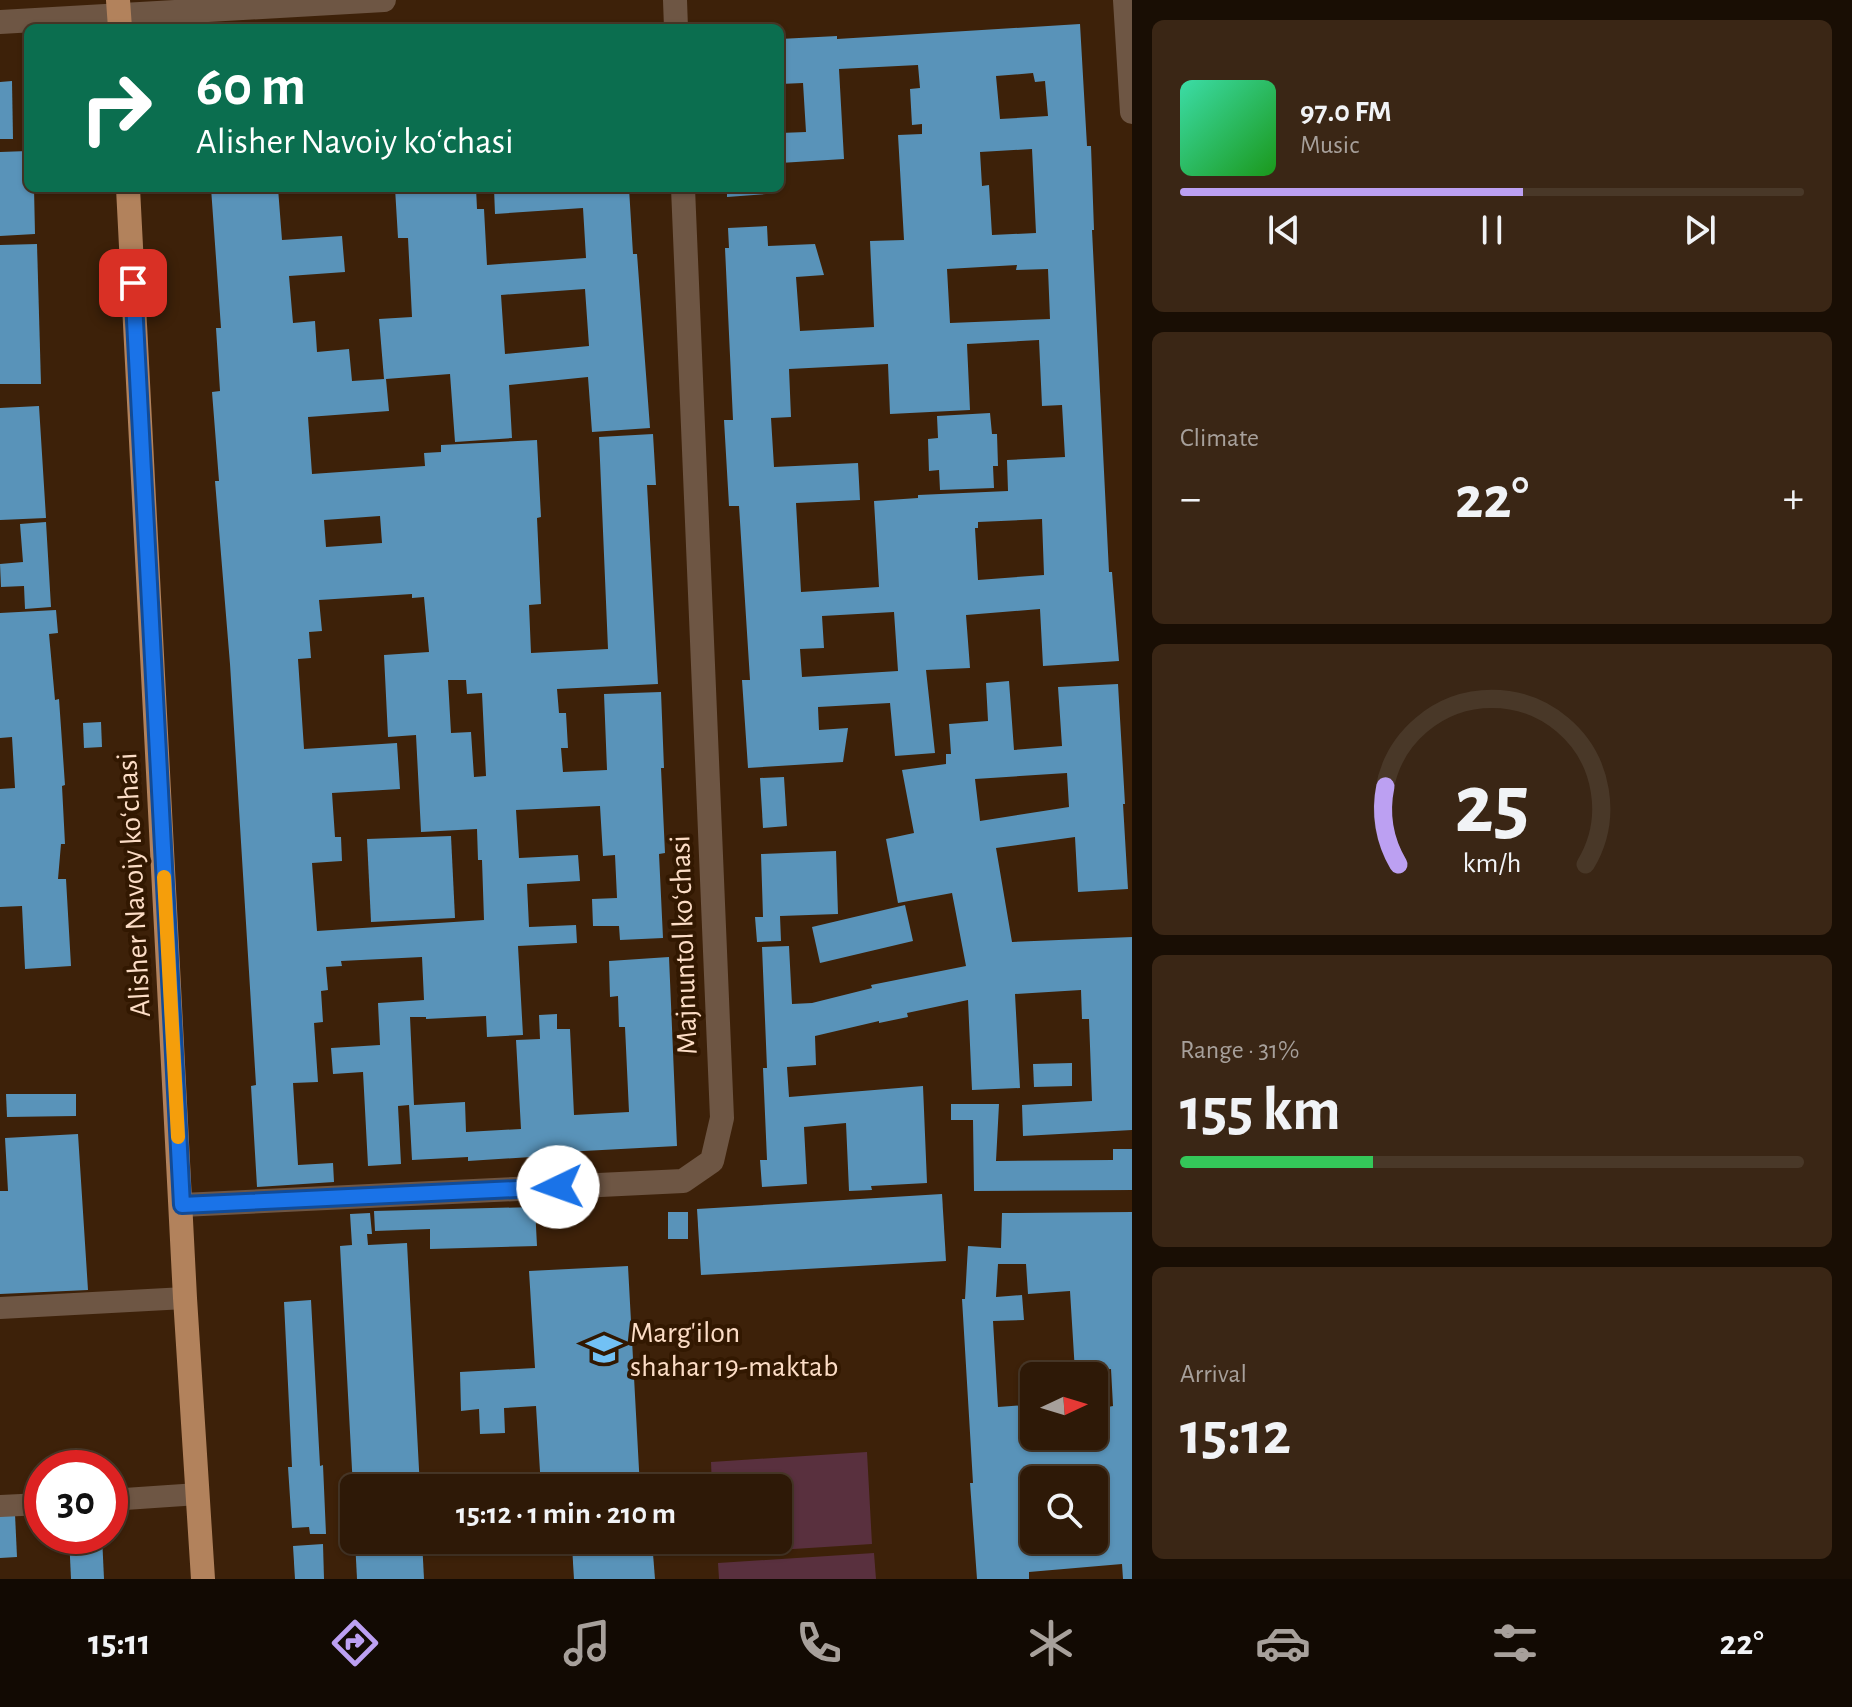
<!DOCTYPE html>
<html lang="en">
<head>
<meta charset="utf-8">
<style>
  body { margin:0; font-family:"Alegreya Sans",sans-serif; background:#3a2615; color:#f1f3f6; height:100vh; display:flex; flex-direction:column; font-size:30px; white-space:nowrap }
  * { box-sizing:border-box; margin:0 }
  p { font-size:26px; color:#a7a09b }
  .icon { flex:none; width:44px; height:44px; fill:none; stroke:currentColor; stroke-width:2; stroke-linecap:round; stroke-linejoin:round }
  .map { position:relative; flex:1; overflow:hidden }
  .details { display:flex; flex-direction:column; gap:20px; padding:20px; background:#190e04; width:720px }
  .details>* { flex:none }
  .hud { position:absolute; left:24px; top:24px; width:760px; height:168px; border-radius:12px; box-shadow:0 2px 6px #0004,0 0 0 2px #493828; background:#0b6e4f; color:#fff; overflow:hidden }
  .needle { width:52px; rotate:86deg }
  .controls { position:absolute; left:1020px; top:1362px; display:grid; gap:16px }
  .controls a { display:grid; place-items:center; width:88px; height:88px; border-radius:12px; background:#2e1907; box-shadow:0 2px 6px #0004,0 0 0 2px #493828; font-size:40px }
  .speed { position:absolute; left:24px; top:1450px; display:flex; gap:16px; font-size:40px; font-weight:700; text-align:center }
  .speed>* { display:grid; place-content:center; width:104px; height:104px; border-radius:50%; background:#2e1907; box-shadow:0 2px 6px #0004,0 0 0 2px #493828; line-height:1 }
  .speed .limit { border:12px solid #d22; background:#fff; color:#111 }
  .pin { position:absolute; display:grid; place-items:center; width:68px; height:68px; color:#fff; margin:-34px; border-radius:16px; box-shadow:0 4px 12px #0006 }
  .me { position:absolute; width:88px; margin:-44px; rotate:267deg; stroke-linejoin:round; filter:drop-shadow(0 0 6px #0008) }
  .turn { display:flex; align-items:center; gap:28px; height:168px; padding:0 40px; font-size:36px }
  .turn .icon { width:104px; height:104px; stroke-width:2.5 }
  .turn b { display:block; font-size:56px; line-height:68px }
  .big { font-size:60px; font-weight:700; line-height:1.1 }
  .details .widget { flex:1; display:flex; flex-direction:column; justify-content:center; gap:12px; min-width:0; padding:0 28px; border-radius:12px; background:#3a2615 }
  .details .dial { align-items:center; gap:0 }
  .dial svg { height:208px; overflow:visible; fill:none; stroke:#493828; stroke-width:7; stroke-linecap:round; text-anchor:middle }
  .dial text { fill:#f1f3f6; stroke:none }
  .song { display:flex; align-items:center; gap:24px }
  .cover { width:96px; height:96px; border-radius:12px; background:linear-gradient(135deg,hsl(160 70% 55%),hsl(120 70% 35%)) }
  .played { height:8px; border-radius:4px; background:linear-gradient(90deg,#bca0f2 55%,#493828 55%) }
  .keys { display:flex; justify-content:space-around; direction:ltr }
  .heat { display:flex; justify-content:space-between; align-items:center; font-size:44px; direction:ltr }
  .charge { height:12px; border-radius:6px; background:linear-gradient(90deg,#34c759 31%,#493828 0) }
  .trip { position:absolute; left:340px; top:1474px; width:452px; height:80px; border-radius:12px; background:#2e1907; box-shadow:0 2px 6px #0004,0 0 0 2px #493828; font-weight:700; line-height:80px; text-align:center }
  .menu { display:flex; height:128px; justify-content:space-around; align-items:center; background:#120a03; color:#a7a09b }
  .menu .icon { width:56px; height:56px }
  .menu .active { color:#bca0f2 }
  .menu b { font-size:36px; color:#f1f3f6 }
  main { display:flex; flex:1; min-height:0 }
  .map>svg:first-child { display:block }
</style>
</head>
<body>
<main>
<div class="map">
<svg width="1132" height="1579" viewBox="0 0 1132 1579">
  <rect width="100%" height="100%" fill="#3d2109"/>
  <g fill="#59303e">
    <path d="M 867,1452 L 872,1544 L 716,1554 L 715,1540 L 778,1540 L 778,1488 L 712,1488 L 711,1462 Z"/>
    <path d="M 874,1553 L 876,1579 L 719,1579 L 718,1563 Z"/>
  </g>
  <g fill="#5993b9" fill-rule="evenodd">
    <path d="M 1080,24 L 1087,146 L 1091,146 L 1094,230 L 1092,230 L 1109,572 L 1112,572 L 1119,661 L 1043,666 L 1040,609 L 966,615 L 970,668 L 926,670 L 935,753 L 895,756 L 890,703 L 818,707 L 819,730 L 848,728 L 843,762 L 748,768 L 742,680 L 750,680 L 739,506 L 729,506 L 724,420 L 733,420 L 725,248 L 729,248 L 728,228 L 767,226 L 768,246 L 815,244 L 824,275 L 796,277 L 800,331 L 874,327 L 870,241 L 904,240 L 898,135 L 922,134 L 922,124 L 912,125 L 910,89 L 920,88 L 918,65 L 839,69 L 844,159 L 780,163 L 780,133 L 806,132 L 803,83 L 780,84 L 780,39 L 837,36 L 837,39 ZM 1033,73 L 1035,82 L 1045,81 L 1048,116 L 1000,119 L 996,76 ZM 1032,149 L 1036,233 L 992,235 L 989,185 L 982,186 L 980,152 ZM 1017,265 L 1016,270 L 1048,269 L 1050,319 L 950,323 L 947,269 ZM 1039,340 L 1042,406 L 1062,405 L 1065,457 L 1007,460 L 1008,491 L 918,495 L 918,498 L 874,501 L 879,587 L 801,592 L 796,503 L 860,500 L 858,463 L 774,467 L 771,418 L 791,417 L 789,369 L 888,364 L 890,414 L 970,410 L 967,344 ZM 1042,519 L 1044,575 L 978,580 L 975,528 L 978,528 L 978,522 ZM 894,612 L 898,671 L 802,677 L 800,649 L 824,648 L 822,616 Z"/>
    <path d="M 12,81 L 13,139 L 0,139 L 0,82 Z"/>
    <path d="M 28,151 L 28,188 L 34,188 L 35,234 L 0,236 L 0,152 Z"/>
    <path d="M 211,188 L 278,188 L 282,240 L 342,236 L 345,272 L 289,276 L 293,323 L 315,321 L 317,352 L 349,349 L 352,381 L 384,379 L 379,319 L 412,317 L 408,238 L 398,238 L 395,188 L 476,188 L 477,209 L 484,209 L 487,265 L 586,258 L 583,208 L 495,214 L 494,188 L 629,188 L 633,254 L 637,254 L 650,428 L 592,432 L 588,377 L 509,385 L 512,438 L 455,442 L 450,374 L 386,379 L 389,411 L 308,417 L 312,474 L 425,466 L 424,453 L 441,452 L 441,445 L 537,440 L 541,517 L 537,518 L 541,604 L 529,605 L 531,653 L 608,649 L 599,437 L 653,434 L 656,485 L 647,485 L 658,684 L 557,689 L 559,713 L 566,713 L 568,748 L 561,748 L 563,772 L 607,770 L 604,694 L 661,692 L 664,768 L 661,768 L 665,853 L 659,854 L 663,938 L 620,940 L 619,926 L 593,926 L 592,899 L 617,898 L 615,855 L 603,856 L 600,806 L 516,810 L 519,858 L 578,855 L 580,881 L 527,884 L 529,927 L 576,925 L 577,943 L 518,946 L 523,1035 L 487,1037 L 486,1016 L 426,1019 L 426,1017 L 410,1017 L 414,1105 L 465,1102 L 466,1132 L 521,1129 L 516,1040 L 540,1039 L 539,1015 L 557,1014 L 557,1029 L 570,1029 L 574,1115 L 629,1112 L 625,1027 L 619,1027 L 618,996 L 610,997 L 609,961 L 669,957 L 677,1146 L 546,1153 L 547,1156 L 468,1161 L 468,1157 L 412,1160 L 409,1105 L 398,1106 L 401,1164 L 368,1166 L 363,1072 L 333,1074 L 331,1048 L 380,1045 L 378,1003 L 424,1000 L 422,957 L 341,961 L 342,966 L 326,967 L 328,990 L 321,991 L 323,1022 L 314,1023 L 318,1082 L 293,1083 L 298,1165 L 333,1163 L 334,1182 L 257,1187 L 251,1086 L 256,1085 L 230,664 L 215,481 L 219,481 L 212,392 L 220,391 L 216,328 L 221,328 ZM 585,289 L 589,346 L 505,354 L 501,295 ZM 380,516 L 382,543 L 326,547 L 324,520 ZM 412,594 L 412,598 L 424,597 L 429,652 L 384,655 L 388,737 L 416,735 L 421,832 L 477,829 L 478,860 L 482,860 L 484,920 L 317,931 L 312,863 L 342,861 L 341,837 L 335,837 L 332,793 L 400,789 L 397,743 L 304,749 L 298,659 L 311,658 L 309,632 L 322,631 L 319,600 ZM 448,680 L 466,680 L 467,694 L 482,693 L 486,776 L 474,777 L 471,732 L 451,733 Z"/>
    <path d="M 299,188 L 366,188 L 366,190 L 299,194 Z"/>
    <path d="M 727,188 L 765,188 L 766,194 L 727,197 Z"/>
    <path d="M 37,244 L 41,384 L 0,384 L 0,245 Z"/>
    <path d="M 39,406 L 46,518 L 0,520 L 0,408 Z"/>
    <path d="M 990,413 L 992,434 L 997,434 L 998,466 L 993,466 L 994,488 L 940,490 L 939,470 L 929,471 L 928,439 L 938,438 L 937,416 Z"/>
    <path d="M 46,522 L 51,607 L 25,609 L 24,586 L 1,587 L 0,564 L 23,562 L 20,524 Z"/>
    <path d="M 56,610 L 58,633 L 49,634 L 55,700 L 59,699 L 65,785 L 62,786 L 65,844 L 61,844 L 58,879 L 66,879 L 71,966 L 25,969 L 22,906 L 0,907 L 0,789 L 15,788 L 12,737 L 0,738 L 0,613 Z"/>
    <path d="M 1009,681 L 1014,750 L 1062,746 L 1058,687 L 1118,684 L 1125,804 L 1123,804 L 1128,889 L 1078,892 L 1075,837 L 996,848 L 1012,942 L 1132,937 L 1132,1130 L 1023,1136 L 1022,1105 L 1092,1101 L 1089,1019 L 1082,1019 L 1081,990 L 1015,994 L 1020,1088 L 972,1090 L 968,1000 L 907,1013 L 908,1017 L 879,1023 L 879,1021 L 815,1036 L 816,1065 L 787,1067 L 789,1097 L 923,1086 L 927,1183 L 871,1186 L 872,1190 L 849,1191 L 846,1123 L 804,1127 L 807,1184 L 762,1187 L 760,1160 L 767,1160 L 763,1068 L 767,1068 L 762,947 L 789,946 L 792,1004 L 812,1003 L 872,988 L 871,985 L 966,966 L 952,893 L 898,903 L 886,839 L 914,833 L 902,770 L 946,764 L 946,754 L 951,754 L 949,724 L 988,721 L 986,683 ZM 1067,773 L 1069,807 L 980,821 L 975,779 Z"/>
    <path d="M 101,722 L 102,747 L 84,748 L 83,723 Z"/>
    <path d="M 784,777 L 787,826 L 763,828 L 760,778 Z"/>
    <path d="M 451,836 L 455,918 L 371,922 L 367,839 Z"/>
    <path d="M 836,851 L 838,914 L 780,916 L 781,941 L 757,942 L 755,917 L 763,917 L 761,854 Z"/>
    <path d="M 905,905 L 913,941 L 820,963 L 812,927 Z"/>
    <path d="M 1072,1063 L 1072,1086 L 1034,1087 L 1033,1064 Z"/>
    <path d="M 6,1094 L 76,1094 L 76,1116 L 7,1117 Z"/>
    <path d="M 951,1104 L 999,1104 L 996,1161 L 1113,1160 L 1113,1149 L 1132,1149 L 1132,1190 L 974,1191 L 973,1120 L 951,1120 Z"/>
    <path d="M 78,1134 L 88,1290 L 0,1294 L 0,1191 L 8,1191 L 5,1138 Z"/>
    <path d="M 942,1194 L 946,1261 L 701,1275 L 697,1209 Z"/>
    <path d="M 535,1207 L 537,1246 L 430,1249 L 430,1229 L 375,1231 L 374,1211 Z"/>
    <rect x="668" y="1212" width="20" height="27"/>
    <path d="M 1132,1212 L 1132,1579 L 1123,1579 L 1122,1564 L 1029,1572 L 1029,1579 L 977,1579 L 970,1483 L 973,1483 L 962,1299 L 965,1299 L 968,1246 L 1001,1248 L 1002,1213 ZM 998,1264 L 1026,1264 L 1028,1294 L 1070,1291 L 1075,1372 L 1111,1369 L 1113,1406 L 1108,1407 L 1110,1437 L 1027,1443 L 1025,1405 L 998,1407 L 993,1321 L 1024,1320 L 1022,1295 L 996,1297 ZM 1103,1472 L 1108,1537 L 1094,1538 L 1094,1540 L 1034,1544 L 1029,1478 Z"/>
    <path d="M 370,1213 L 372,1234 L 367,1234 L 368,1245 L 407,1243 L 420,1488 L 353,1488 L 340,1246 L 352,1245 L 350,1214 Z"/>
    <path d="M 628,1266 L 640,1488 L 541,1488 L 536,1406 L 504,1408 L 505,1433 L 480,1434 L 479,1409 L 461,1411 L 460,1372 L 535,1368 L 529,1271 Z"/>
    <path d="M 311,1300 L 320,1466 L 323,1465 L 326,1534 L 310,1534 L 309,1527 L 292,1528 L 288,1467 L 292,1467 L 284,1302 Z"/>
    <path d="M 15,1514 L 17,1557 L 0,1558 L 0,1515 Z"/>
    <path d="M 69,1536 L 102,1536 L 104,1579 L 71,1579 Z"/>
    <path d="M 355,1540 L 422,1540 L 424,1579 L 357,1579 Z"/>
    <path d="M 652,1541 L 655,1579 L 574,1579 L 572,1546 Z"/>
    <path d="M 323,1544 L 324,1579 L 295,1579 L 293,1546 Z"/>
  </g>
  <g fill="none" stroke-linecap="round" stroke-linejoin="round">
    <g stroke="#6e5644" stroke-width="22">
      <path d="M 0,1308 L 185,1298"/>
      <path d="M 110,1500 L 198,1494"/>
      <path d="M 0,1506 L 42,1504"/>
    </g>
    <g stroke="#6e5644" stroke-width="24">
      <path d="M 675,0 L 676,28"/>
      <path d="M 1125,0 L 1132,112"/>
      <path d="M 0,22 L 384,0"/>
      <path d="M 182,1205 L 683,1181 L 712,1161 L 722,1118 L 683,188"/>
    </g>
    <g stroke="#b2825c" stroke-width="24">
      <path d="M 118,0 L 120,28"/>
      <path d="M 128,188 L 185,1298 L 203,1579"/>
    </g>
  </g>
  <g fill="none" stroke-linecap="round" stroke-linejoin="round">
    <g stroke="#114b97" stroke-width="20">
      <path id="route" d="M 133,283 L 182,1205 L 558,1187"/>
    </g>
    <use href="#route" stroke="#1a73e8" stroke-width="14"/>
    <path stroke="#f59e0b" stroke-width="14" d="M 164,877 L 178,1137"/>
  </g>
  <defs>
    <g id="school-bare" transform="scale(2.76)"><path d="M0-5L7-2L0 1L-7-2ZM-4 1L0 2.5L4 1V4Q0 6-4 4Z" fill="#72c1f5" stroke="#321801" stroke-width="2.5" paint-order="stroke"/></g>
  </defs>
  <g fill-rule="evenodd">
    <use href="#school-bare" x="604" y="1349"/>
  </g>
  <g text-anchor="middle" stroke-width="8" stroke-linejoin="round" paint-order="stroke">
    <g font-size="30" fill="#fcddc6" stroke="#321801">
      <text transform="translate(133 885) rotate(-93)" y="10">Alisher Navoiy koʻchasi</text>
      <text transform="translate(683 945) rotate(-92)" y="10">Majnuntol koʻchasi</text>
    </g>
    <g font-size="30" fill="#fcddc6" stroke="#321801" text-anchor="start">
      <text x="630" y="1342">Marg'ilon<tspan x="630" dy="34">shahar 19-maktab</tspan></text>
    </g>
  </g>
</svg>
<div class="controls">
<a><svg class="needle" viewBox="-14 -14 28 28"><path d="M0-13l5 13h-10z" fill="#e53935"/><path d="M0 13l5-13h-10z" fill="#a7a09b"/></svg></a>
<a><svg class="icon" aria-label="search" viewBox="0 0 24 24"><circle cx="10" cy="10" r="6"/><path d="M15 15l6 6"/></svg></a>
</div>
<div class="speed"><div class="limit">30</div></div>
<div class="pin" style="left:133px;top:283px;background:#d93025"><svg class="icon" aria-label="arrive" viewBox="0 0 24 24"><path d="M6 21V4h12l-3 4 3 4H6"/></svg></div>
<svg class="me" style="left:558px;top:1187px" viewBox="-20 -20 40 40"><circle r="19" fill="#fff"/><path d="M0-13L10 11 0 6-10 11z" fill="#1a73e8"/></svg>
<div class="trip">15:12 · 1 min · 210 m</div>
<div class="hud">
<div class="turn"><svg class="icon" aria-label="right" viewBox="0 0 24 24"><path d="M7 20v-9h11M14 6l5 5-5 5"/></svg><div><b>60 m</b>Alisher Navoiy koʻchasi</div></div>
</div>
</div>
<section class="details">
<div class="widget">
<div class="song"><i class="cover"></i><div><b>97.0 FM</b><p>Music</p></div></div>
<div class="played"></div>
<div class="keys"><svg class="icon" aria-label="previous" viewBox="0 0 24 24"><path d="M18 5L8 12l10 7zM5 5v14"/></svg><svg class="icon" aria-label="pause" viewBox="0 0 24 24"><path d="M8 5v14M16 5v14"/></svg><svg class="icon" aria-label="next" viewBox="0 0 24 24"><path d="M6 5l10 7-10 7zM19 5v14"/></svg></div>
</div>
<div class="widget"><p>Climate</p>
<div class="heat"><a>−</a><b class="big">22°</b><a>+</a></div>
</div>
<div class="widget dial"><svg viewBox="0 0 100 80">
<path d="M14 69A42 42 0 1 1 86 69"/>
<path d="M14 69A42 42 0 0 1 9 39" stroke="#bca0f2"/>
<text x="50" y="56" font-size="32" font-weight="700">25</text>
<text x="50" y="72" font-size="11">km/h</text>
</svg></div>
<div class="widget"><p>Range · 31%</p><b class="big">155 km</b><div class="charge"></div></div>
<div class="widget"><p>Arrival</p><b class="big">15:12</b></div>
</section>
</main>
<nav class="menu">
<b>15:11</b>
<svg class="icon active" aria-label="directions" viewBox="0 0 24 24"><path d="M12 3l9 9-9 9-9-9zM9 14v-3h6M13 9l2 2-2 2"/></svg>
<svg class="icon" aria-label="music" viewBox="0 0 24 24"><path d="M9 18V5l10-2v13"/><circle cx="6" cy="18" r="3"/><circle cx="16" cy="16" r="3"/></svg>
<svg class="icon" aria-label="phone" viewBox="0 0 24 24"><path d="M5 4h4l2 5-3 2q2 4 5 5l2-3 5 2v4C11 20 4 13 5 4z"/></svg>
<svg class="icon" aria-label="climate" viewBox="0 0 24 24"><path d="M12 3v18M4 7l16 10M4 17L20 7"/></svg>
<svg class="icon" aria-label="car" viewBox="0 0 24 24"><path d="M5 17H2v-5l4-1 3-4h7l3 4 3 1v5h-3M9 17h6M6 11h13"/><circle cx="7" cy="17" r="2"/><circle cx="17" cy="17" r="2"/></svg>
<svg class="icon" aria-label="filters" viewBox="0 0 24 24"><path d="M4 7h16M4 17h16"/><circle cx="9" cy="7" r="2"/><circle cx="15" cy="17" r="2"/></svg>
<b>22°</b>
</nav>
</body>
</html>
